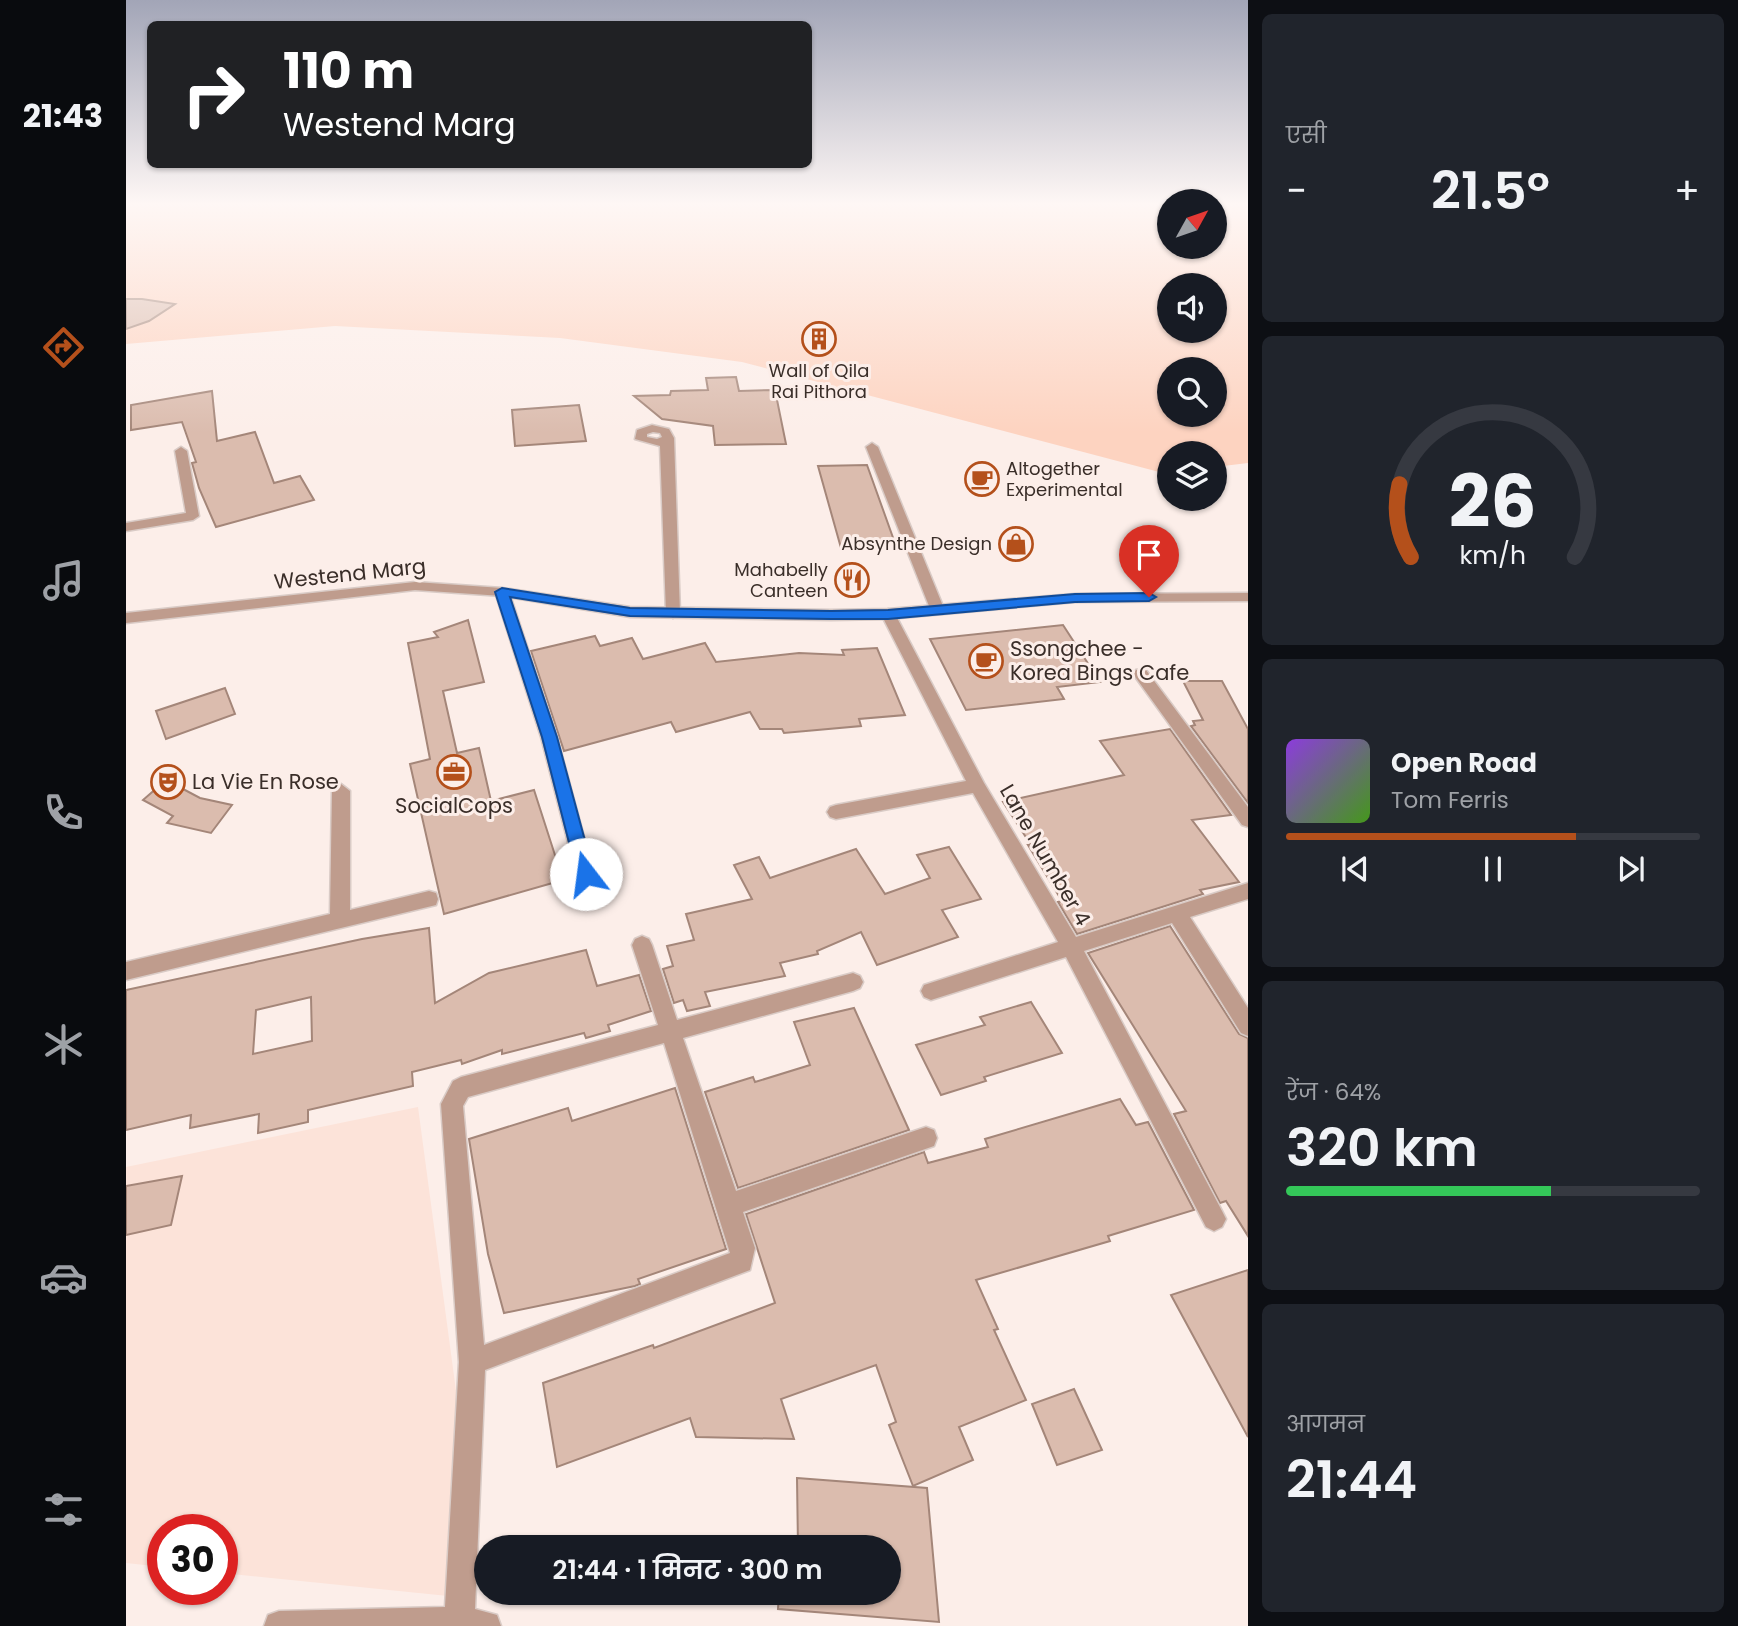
<!DOCTYPE html>
<html lang="hi">
<head>
<meta charset="utf-8">
<style>
  body { margin:0; font-family:Poppins,"Noto Sans Devanagari",sans-serif; background:#20242c; color:#f1f3f6; height:100vh; display:flex; flex-direction:column; font-size:26px; white-space:nowrap }
  * { box-sizing:border-box; margin:0 }
  p { font-size:23px; color:#9ea1a6 }
  .icon { flex:none; width:38px; height:38px; fill:none; stroke:currentColor; stroke-width:2; stroke-linecap:round; stroke-linejoin:round }
  .map { position:relative; flex:1; overflow:hidden }
  .panel { display:flex; flex-direction:column; gap:14px; padding:14px; background:#0d0f14; width:490px }
  .panel>* { flex:none }
  .banner { position:absolute; left:21px; top:21px; width:665px; height:147px; border-radius:10px; box-shadow:0 2px 5px #0004; background:#202124; color:#fff; overflow:hidden }
  .needle { width:46px; rotate:50deg }
  .controls { position:absolute; left:1031px; top:189px; display:grid; gap:14px }
  .controls a { display:grid; place-items:center; width:70px; height:70px; border-radius:50%; background:#171b24; box-shadow:0 2px 5px #0004; font-size:35px }
  .speed { position:absolute; left:21px; top:1514px; display:flex; gap:14px; font-size:35px; font-weight:700; text-align:center }
  .speed>* { display:grid; place-content:center; width:91px; height:91px; border-radius:50%; background:#171b24; box-shadow:0 2px 5px #0004; line-height:1 }
  .speed .limit { border:10px solid #d22; background:#fff; color:#111 }
  .pin { position:absolute; display:grid; place-items:center; width:60px; height:60px; color:#fff; margin:-72px -30px; border-radius:50% 50% 50% 0; rotate:-45deg; box-shadow:0 0 7px #0007 }
  .pin .icon { rotate:45deg }
  .me { position:absolute; width:77px; margin:-38px; rotate:345deg; stroke-linejoin:round; filter:drop-shadow(0 0 5px #0008) }
  .turn { display:flex; align-items:center; gap:24px; height:147px; padding:0 21px; font-size:32px }
  .turn .icon { width:91px; height:91px; stroke-width:2.5 }
  .turn b { display:block; font-size:49px; line-height:60px }
  .big { font-size:52px; font-weight:600; line-height:1.1 }
  .panel .card { flex:1; display:flex; flex-direction:column; justify-content:center; gap:10px; min-width:0; padding:0 24px; border-radius:10px; background:#20242c }
  .panel .dial { align-items:center; gap:0 }
  .dial svg { height:182px; overflow:visible; fill:none; stroke:#363941; stroke-width:7; stroke-linecap:round; text-anchor:middle }
  .dial text { fill:#f1f3f6; stroke:none }
  .song { display:flex; align-items:center; gap:21px }
  .cover { width:84px; height:84px; border-radius:10px; background:linear-gradient(135deg,hsl(270 70% 55%),hsl(100 70% 35%)) }
  .played { height:7px; border-radius:4px; background:linear-gradient(90deg,#b4501b 70%,#363941 70%) }
  .keys { display:flex; justify-content:space-around; direction:ltr }
  .heat { display:flex; justify-content:space-between; align-items:center; font-size:38px; direction:ltr }
  .charge { height:10px; border-radius:5px; background:linear-gradient(90deg,#34c759 64%,#363941 0) }
  .trip { position:absolute; left:348px; top:1535px; width:427px; height:70px; border-radius:35px; background:#171b24; box-shadow:0 2px 5px #0004; font-weight:600; line-height:70px; text-align:center }
  main { display:flex; flex:1; min-height:0 }
  .dock { display:flex; flex-direction:column; width:126px; justify-content:space-around; align-items:center; background:#090b0e; color:#9ea1a6 }
  .dock .icon { width:49px; height:49px }
  .dock .active { color:#b4501b }
  .dock b { font-size:32px; color:#f1f3f6 }
  .map>svg:first-child { display:block }
</style>
</head>
<body>
<main>
<nav class="dock">
<b>21:43</b>
<svg class="icon active" aria-label="directions" viewBox="0 0 24 24"><path d="M12 3l9 9-9 9-9-9zM9 14v-3h6M13 9l2 2-2 2"/></svg>
<svg class="icon" aria-label="music" viewBox="0 0 24 24"><path d="M9 18V5l10-2v13"/><circle cx="6" cy="18" r="3"/><circle cx="16" cy="16" r="3"/></svg>
<svg class="icon" aria-label="phone" viewBox="0 0 24 24"><path d="M5 4h4l2 5-3 2q2 4 5 5l2-3 5 2v4C11 20 4 13 5 4z"/></svg>
<svg class="icon" aria-label="climate" viewBox="0 0 24 24"><path d="M12 3v18M4 7l16 10M4 17L20 7"/></svg>
<svg class="icon" aria-label="car" viewBox="0 0 24 24"><path d="M5 17H2v-5l4-1 3-4h7l3 4 3 1v5h-3M9 17h6M6 11h13"/><circle cx="7" cy="17" r="2"/><circle cx="17" cy="17" r="2"/></svg>
<svg class="icon" aria-label="filters" viewBox="0 0 24 24"><path d="M4 7h16M4 17h16"/><circle cx="9" cy="7" r="2"/><circle cx="15" cy="17" r="2"/></svg>
</nav>
<div class="map">
<svg width="1122" height="1626" viewBox="0 0 1122 1626">
  <rect width="100%" height="100%" fill="#fceee9"/>
  <path fill="#fce3d9" d="M 292,1107 L 345,1503 L 322,1596 L 96,1573 L 96,1530 L 37,1530 L 37,1567 L 0,1563 L 0,1167 Z"/>
  <path fill="#fdd3c0" fill-rule="evenodd" d="M 0,205 L 1043,205 L 1043,247 L 1088,247 L 1089,205 L 1122,205 L 1122,463 L 1089,467 L 1088,453 L 1043,453 L 1043,472 L 1037,473 L 616,362 L 434,338 L 209,326 L 0,344 ZM 1043,285 L 1088,285 L 1088,331 L 1043,331 ZM 1043,369 L 1088,369 L 1088,415 L 1043,415 Z"/>
  <g fill="#dbbcae" stroke="#a48679" stroke-width="2" fill-rule="evenodd">
    <path d="M 0,299 L 16,299 L 49,304 L 23,321 L 0,329 Z"/>
    <path d="M 610,377 L 613,391 L 649,390 L 660,444 L 589,445 L 587,426 L 536,419 L 508,396 L 544,395 L 545,391 L 582,390 L 580,378 Z"/>
    <path d="M 86,391 L 91,441 L 129,432 L 148,483 L 174,476 L 188,500 L 90,527 L 73,488 L 66,463 L 70,462 L 56,422 L 5,430 L 5,405 Z"/>
    <path d="M 453,405 L 460,441 L 389,446 L 386,410 Z"/>
    <path d="M 741,465 L 770,546 L 715,548 L 692,466 Z"/>
    <path d="M 342,620 L 358,682 L 317,691 L 331,753 L 353,748 L 365,801 L 408,790 L 437,880 L 318,914 L 284,764 L 304,759 L 282,643 L 312,637 L 308,632 Z"/>
    <path d="M 937,625 L 974,682 L 931,687 L 938,699 L 840,710 L 804,639 Z"/>
    <path d="M 469,636 L 474,646 L 506,638 L 517,659 L 579,643 L 590,662 L 673,653 L 718,655 L 716,650 L 751,648 L 779,715 L 733,719 L 735,726 L 658,733 L 656,729 L 634,729 L 624,712 L 550,732 L 545,722 L 438,751 L 405,651 Z"/>
    <path d="M 1057,681 L 1096,681 L 1122,729 L 1122,803 L 1065,726 L 1069,725 L 1067,721 L 1077,720 Z"/>
    <path d="M 99,688 L 109,714 L 40,739 L 30,711 Z"/>
    <path d="M 1044,729 L 1105,815 L 1066,820 L 1113,882 L 1074,890 L 1077,894 L 951,934 L 932,902 L 936,901 L 902,845 L 905,845 L 877,802 L 998,775 L 974,741 Z"/>
    <path d="M 40,780 L 74,798 L 106,805 L 85,833 L 41,823 L 47,816 L 17,800 Z"/>
    <path d="M 823,847 L 855,899 L 816,910 L 832,937 L 751,965 L 735,932 L 691,951 L 692,954 L 654,963 L 659,976 L 579,992 L 584,1006 L 561,1011 L 557,1000 L 548,1003 L 537,969 L 547,966 L 541,946 L 568,940 L 560,914 L 626,899 L 608,865 L 633,857 L 644,878 L 730,849 L 759,894 L 804,878 L 791,855 Z"/>
    <path d="M 1044,926 L 1113,1034 L 1122,1038 L 1122,1236 L 1100,1201 L 1094,1203 L 1048,1114 L 1060,1111 L 962,953 Z"/>
    <path d="M 303,928 L 309,1003 L 363,973 L 460,950 L 471,986 L 513,975 L 525,1011 L 482,1025 L 484,1031 L 460,1038 L 458,1033 L 376,1054 L 376,1050 L 336,1064 L 335,1060 L 286,1072 L 287,1086 L 182,1110 L 182,1122 L 132,1133 L 133,1114 L 64,1128 L 65,1115 L 0,1130 L 0,990 L 236,939 ZM 185,997 L 186,1041 L 127,1054 L 130,1010 Z"/>
    <path d="M 905,1002 L 936,1053 L 858,1077 L 860,1081 L 815,1095 L 790,1045 L 859,1025 L 854,1017 Z"/>
    <path d="M 728,1008 L 783,1130 L 612,1188 L 579,1092 L 627,1077 L 629,1082 L 684,1065 L 668,1022 Z"/>
    <path d="M 549,1088 L 600,1249 L 512,1279 L 514,1284 L 509,1286 L 378,1313 L 362,1254 L 343,1139 L 442,1108 L 446,1121 Z"/>
    <path d="M 994,1099 L 1010,1125 L 1022,1122 L 1068,1210 L 982,1236 L 984,1241 L 850,1280 L 872,1329 L 868,1330 L 900,1400 L 833,1427 L 847,1460 L 787,1486 L 763,1425 L 770,1422 L 750,1365 L 655,1399 L 668,1439 L 570,1437 L 564,1418 L 431,1467 L 417,1383 L 527,1345 L 528,1348 L 649,1303 L 620,1214 L 798,1152 L 802,1163 L 862,1147 L 859,1139 Z"/>
    <path d="M 56,1176 L 45,1225 L 0,1235 L 0,1186 Z"/>
    <path d="M 1122,1270 L 1122,1437 L 1045,1295 Z"/>
    <path d="M 948,1389 L 976,1450 L 931,1465 L 906,1404 Z"/>
    <path d="M 671,1478 L 801,1488 L 813,1622 L 652,1609 L 653,1592 L 763,1592 L 763,1547 L 672,1547 Z"/>
  </g>
  <g fill="none" stroke-linecap="round" stroke-linejoin="round">
    <g stroke="#d9cbc6" stroke-width="3">
      <g id="minor">
        <path d="M 526,425 L 543,429 L 548,438 L 554,613 L 547,618 L 540,613 L 534,446 L 509,439 L 511,430 ZM 527,432 L 534,433 L 536,437 L 531,439 L 521,437 L 521,434 Z"/>
        <path d="M 746,443 L 752,447 L 819,611 L 817,614 L 807,614 L 805,611 L 740,447 Z"/>
        <path d="M 55,447 L 61,451 L 73,516 L 67,520 L 0,531 L 0,523 L 60,513 L 49,451 Z"/>
        <path d="M 376,588 L 383,592 L 431,737 L 468,874 L 466,879 L 459,882 L 452,879 L 450,874 L 415,737 L 369,592 Z"/>
        <path d="M 762,609 L 769,614 L 858,783 L 950,937 L 1122,883 L 1122,899 L 1064,917 L 1122,1008 L 1122,1036 L 1115,1033 L 1046,923 L 958,951 L 1096,1211 L 1100,1219 L 1096,1227 L 1088,1231 L 1080,1227 L 940,957 L 805,1000 L 798,997 L 795,991 L 798,985 L 932,942 L 847,793 L 710,819 L 704,817 L 701,812 L 704,807 L 710,805 L 840,781 L 755,614 Z"/>
        <path d="M 1015,669 L 1020,670 L 1122,807 L 1122,827 L 1116,825 L 1010,678 L 1007,674 L 1010,670 Z"/>
        <path d="M 215,784 L 224,791 L 224,910 L 303,891 L 310,893 L 312,899 L 310,905 L 0,980 L 0,962 L 204,914 L 206,791 Z"/>
        <path d="M 516,936 L 523,939 L 526,945 L 551,1020 L 727,973 L 734,976 L 737,982 L 734,988 L 727,991 L 557,1038 L 610,1191 L 800,1127 L 808,1130 L 811,1138 L 808,1146 L 617,1212 L 629,1248 L 624,1270 L 359,1370 L 349,1609 L 371,1615 L 375,1626 L 138,1626 L 142,1615 L 153,1611 L 319,1607 L 333,1362 L 315,1104 L 327,1081 L 335,1077 L 532,1025 L 506,945 L 509,939 ZM 538,1043 L 604,1253 L 358,1345 L 337,1106 L 342,1097 Z"/>
      </g>
    </g>
    <g stroke="#d9cbc6" stroke-width="3">
      <path id="tertiary" d="M 289,582 L 376,588 L 504,607 L 705,610 L 762,609 L 949,594 L 1122,593 L 1122,601 L 949,602 L 762,619 L 705,620 L 504,617 L 376,596 L 289,590 L 0,623 L 0,613 Z"/>
    </g>
    <use href="#minor" fill="#bf9c8d" fill-rule="evenodd"/>
    <use href="#tertiary" fill="#bf9c8d" fill-rule="evenodd"/>
  </g>
  <linearGradient id="sky" x2="0" y2="1"><stop stop-color="#a2a5b7"/><stop offset="0.47" stop-color="#fef7f5"/><stop offset="1" stop-color="#fef7f5" stop-opacity="0"/></linearGradient>
  <rect width="1122" height="433" fill="url(#sky)"/>
  <path fill="#1a73e8" stroke="#114b97" stroke-width="2" d="M 376,588 L 504,608 L 705,611 L 762,610 L 949,594 L 1023,593 L 1030,597 L 1023,601 L 949,602 L 762,619 L 705,619 L 504,616 L 384,597 L 431,737 L 468,874 L 460,881 L 451,874 L 416,737 L 369,592 Z"/>
  <defs>
    <g id="building-ring" transform="scale(1.75)"><circle r="9.5" fill="#fceee9" stroke="#b4501b" stroke-width="1.5"/><path d="M-4-6H4V6H1V3H-1V6H-4ZM-2.5-4.3h1.7v1.8h-1.7ZM.8-4.3h1.7v1.8H.8ZM-2.5-1h1.7V.8h-1.7ZM.8-1h1.7V.8H.8Z" fill="#b4501b"/></g>
    <g id="cafe-ring" transform="scale(1.75)"><circle r="9.5" fill="#fceee9" stroke="#b4501b" stroke-width="1.5"/><path d="M-5.5-4.5H6V0H3Q3 3.5 0 3.5H-2.5Q-5.5 3.5-5.5 0ZM3-3.2v2h1.7v-2ZM-6 4.5H4V6H-6Z" fill="#b4501b"/></g>
    <g id="shop-ring" transform="scale(1.75)"><circle r="9.5" fill="#fceee9" stroke="#b4501b" stroke-width="1.5"/><path d="M-5-2.5h2.3a2.7 3.5 0 0 1 5.4 0H5L5.5 6h-11ZM-1.5-2.5h3a1.5 2.3 0 0 0-3 0Z" fill="#b4501b"/></g>
    <g id="restaurant-ring" transform="scale(1.75)"><circle r="9.5" fill="#fceee9" stroke="#b4501b" stroke-width="1.5"/><path d="M-5-6h1v4h1v-4h1v4h1v-4h1v5L-1.5 .5V6h-2V.5L-5-1ZM5-6V6H3V1.5H1.5Q1.5-4 5-6Z" fill="#b4501b"/></g>
    <g id="office-ring" transform="scale(1.75)"><circle r="9.5" fill="#fceee9" stroke="#b4501b" stroke-width="1.5"/><path d="M-6-3h4V-5.5h4V-3h4V5H-6ZM-1-4.5V-3h2v-1.5ZM-6 0V1H6V0Z" fill="#b4501b"/></g>
    <g id="theatre-ring" transform="scale(1.75)"><circle r="9.5" fill="#fceee9" stroke="#b4501b" stroke-width="1.5"/><path d="M-5-5.5Q0-4 5-5.5V0Q5 5 0 6Q-5 5-5 0ZM-3.3-2.5H-1v1.5H-3.3ZM1-2.5H3.3v1.5H1ZM-2.8 1Q0 5.5 2.8 1Z" fill="#b4501b"/></g>
  </defs>
  <g fill-rule="evenodd">
    <use href="#building-ring" x="693" y="339"/>
    <use href="#cafe-ring" x="856" y="479"/>
    <use href="#shop-ring" x="890" y="544"/>
    <use href="#restaurant-ring" x="726" y="580"/>
    <use href="#cafe-ring" x="860" y="661"/>
    <use href="#office-ring" x="328" y="772"/>
    <use href="#theatre-ring" x="42" y="782"/>
  </g>
  <g text-anchor="middle" stroke-width="6" stroke-linejoin="round" paint-order="stroke">
    <g font-size="18" fill="#3a2e29" stroke="#fceee9" text-anchor="end">
      <text x="693" y="377" text-anchor="middle">Wall of Qila<tspan x="693" dy="21">Rai Pithora</tspan></text>
      <text x="880" y="475" text-anchor="start">Altogether<tspan x="880" dy="21">Experimental</tspan></text>
      <text x="866" y="550">Absynthe Design</text>
      <text x="702" y="576">Mahabelly<tspan x="702" dy="21">Canteen</tspan></text>
    </g>
    <g font-size="21" fill="#3a2e29" stroke="#fceee9">
      <text transform="translate(224 574) rotate(-6)" y="7">Westend Marg</text>
      <text transform="translate(919 855) rotate(60)" y="7">Lane Number 4</text>
    </g>
    <g font-size="21" fill="#3a2e29" stroke="#fceee9" text-anchor="start">
      <text x="884" y="656">Ssongchee -<tspan x="884" dy="24">Korea Bings Cafe</tspan></text>
      <text x="66" y="789">La Vie En Rose</text>
      <text x="328" y="813" text-anchor="middle">SocialCops</text>
    </g>
  </g>
</svg>
<div class="controls">
<a><svg class="needle" viewBox="-14 -14 28 28"><path d="M0-13l5 13h-10z" fill="#e53935"/><path d="M0 13l5-13h-10z" fill="#9ea1a6"/></svg></a>
<a><svg class="icon" aria-label="sound" viewBox="0 0 24 24"><path d="M4 9h4l5-4v14l-5-4H4zM17 9q2 3 0 6"/></svg></a>
<a><svg class="icon" aria-label="search" viewBox="0 0 24 24"><circle cx="10" cy="10" r="6"/><path d="M15 15l6 6"/></svg></a>
<a><svg class="icon" aria-label="layers" viewBox="0 0 24 24"><path d="M12 4l9 5-9 5-9-5zM3 14l9 5 9-5"/></svg></a>
</div>
<div class="speed"><div class="limit">30</div></div>
<div class="pin" style="left:1023px;top:597px;background:#d93025"><svg class="icon" aria-label="arrive" viewBox="0 0 24 24"><path d="M6 21V4h12l-3 4 3 4H6"/></svg></div>
<svg class="me" style="left:460px;top:874px" viewBox="-20 -20 40 40"><circle r="19" fill="#fff"/><path d="M0-13L10 11 0 6-10 11z" fill="#1a73e8"/></svg>
<div class="trip">21:44 · 1 मिनट · 300 m</div>
<div class="banner">
<div class="turn"><svg class="icon" aria-label="right" viewBox="0 0 24 24"><path d="M7 20v-9h11M14 6l5 5-5 5"/></svg><div><b>110 m</b>Westend Marg</div></div>
</div>
</div>
<section class="panel">
<div class="card"><p>एसी</p>
<div class="heat"><a>−</a><b class="big">21.5°</b><a>+</a></div>
</div>
<div class="card dial"><svg viewBox="0 0 100 80">
<path d="M14 69A42 42 0 1 1 86 69"/>
<path d="M14 69A42 42 0 0 1 9 37" stroke="#b4501b"/>
<text x="50" y="56" font-size="32" font-weight="700">26</text>
<text x="50" y="72" font-size="11">km/h</text>
</svg></div>
<div class="card">
<div class="song"><i class="cover"></i><div><b>Open Road</b><p>Tom Ferris</p></div></div>
<div class="played"></div>
<div class="keys"><svg class="icon" aria-label="previous" viewBox="0 0 24 24"><path d="M18 5L8 12l10 7zM5 5v14"/></svg><svg class="icon" aria-label="pause" viewBox="0 0 24 24"><path d="M8 5v14M16 5v14"/></svg><svg class="icon" aria-label="next" viewBox="0 0 24 24"><path d="M6 5l10 7-10 7zM19 5v14"/></svg></div>
</div>
<div class="card"><p>रेंज · 64%</p><b class="big">320 km</b><div class="charge"></div></div>
<div class="card"><p>आगमन</p><b class="big">21:44</b></div>
</section>
</main>
</body>
</html>
